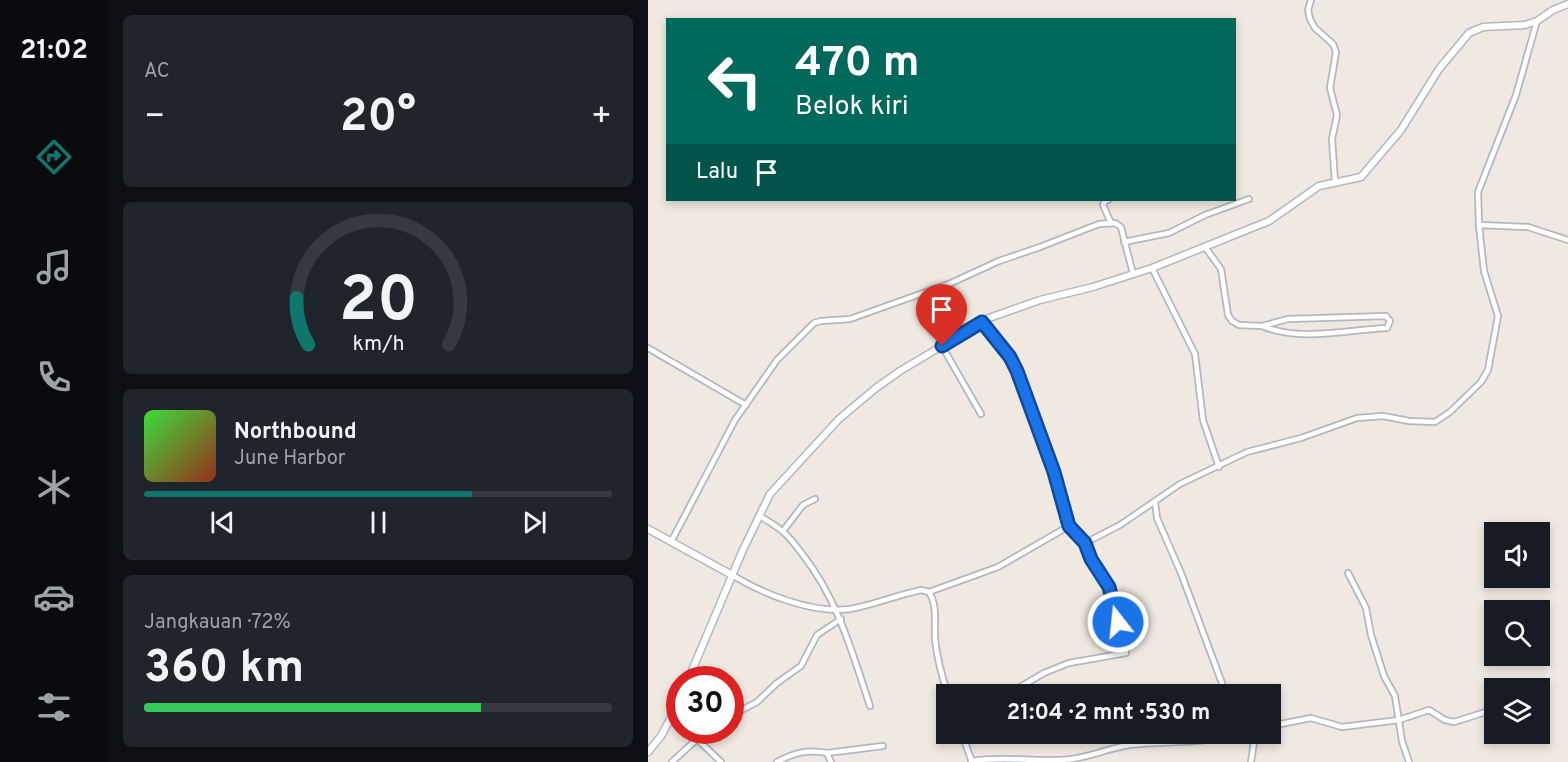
<!DOCTYPE html>
<html lang="id">
<head>
<meta charset="utf-8">
<style>
  body { margin:0; font-family:Overpass,sans-serif; background:#20242c; color:#f1f3f6; height:100vh; display:flex; flex-direction:column; font-size:22px; white-space:nowrap }
  * { box-sizing:border-box; margin:0 }
  p { font-size:20px; color:#9ea1a6 }
  .icon { flex:none; width:33px; height:33px; fill:none; stroke:currentColor; stroke-width:2; stroke-linecap:round; stroke-linejoin:round }
  .map { position:relative; flex:1; overflow:hidden }
  .drawer { display:flex; flex-direction:column; gap:15px; padding:15px; background:#0d0f14; width:540px }
  .drawer>* { flex:none }
  .hud { position:absolute; left:18px; top:18px; width:570px; height:183px; border-radius:0px; box-shadow:0 3px 9px #0003; background:#00695c; color:#fff; overflow:hidden }
  .buttons { position:absolute; left:836px; top:522px; display:grid; gap:12px }
  .buttons a { display:grid; place-items:center; width:66px; height:66px; border-radius:0px; background:#171b24; box-shadow:0 3px 9px #0003; font-size:30px }
  .speed { position:absolute; left:18px; top:666px; display:flex; gap:12px; font-size:30px; font-weight:700; text-align:center }
  .speed>* { display:grid; place-content:center; width:78px; height:78px; border-radius:50%; background:#171b24; box-shadow:0 3px 9px #0003; line-height:1 }
  .speed .limit { border:9px solid #d22; background:#fff; color:#111 }
  .pin { position:absolute; display:grid; place-items:center; width:51px; height:51px; color:#fff; margin:-62px -26px; border-radius:50% 50% 50% 0; rotate:-45deg; box-shadow:0 0 6px #0007 }
  .pin .icon { rotate:45deg }
  .me { position:absolute; width:66px; margin:-33px; rotate:344deg; stroke-linejoin:round; filter:drop-shadow(0 0 4px #0008) }
  .turn { display:flex; align-items:center; gap:21px; height:126px; padding:0 30px; font-size:27px }
  .turn .icon { width:78px; height:78px; stroke-width:2.5 }
  .turn b { display:block; font-size:42px; line-height:51px }
  .then { display:flex; align-items:center; height:57px; padding:0 30px; background:#0003; gap:12px; font-size:22px }
  .big { font-size:45px; font-weight:700; line-height:1.1 }
  .drawer .tile { flex:1; display:flex; flex-direction:column; justify-content:center; gap:9px; min-width:0; padding:0 21px; border-radius:9px; background:#20242c }
  .drawer .dial { align-items:center; gap:0 }
  .dial svg { height:156px; overflow:visible; fill:none; stroke:#363941; stroke-width:7; stroke-linecap:round; text-anchor:middle }
  .dial text { fill:#f1f3f6; stroke:none }
  .song { display:flex; align-items:center; gap:18px }
  .cover { width:72px; height:72px; border-radius:9px; background:linear-gradient(135deg,hsl(120 70% 55%),hsl(10 70% 35%)) }
  .played { height:6px; border-radius:3px; background:linear-gradient(90deg,#0f766e 70%,#363941 70%) }
  .keys { display:flex; justify-content:space-around; direction:ltr }
  .heat { display:flex; justify-content:space-between; align-items:center; font-size:33px; direction:ltr }
  .charge { height:9px; border-radius:4px; background:linear-gradient(90deg,#34c759 72%,#363941 0) }
  .trip { position:absolute; left:288px; top:684px; width:345px; height:60px; border-radius:0px; background:#171b24; box-shadow:0 3px 9px #0003; font-weight:700; line-height:60px; text-align:center }
  main { display:flex; flex:1; min-height:0 }
  .tab-bar { display:flex; flex-direction:column; width:108px; justify-content:space-around; align-items:center; background:#090b0e; color:#9ea1a6 }
  .tab-bar .icon { width:42px; height:42px }
  .tab-bar .current { color:#0f766e }
  .tab-bar b { font-size:27px; color:#f1f3f6 }
  .map>svg:first-child { display:block }
</style>
</head>
<body>
<main>
<nav class="tab-bar">
<b>21:02</b>
<svg class="icon current" aria-label="directions" viewBox="0 0 24 24"><path d="M12 3l9 9-9 9-9-9zM9 14v-3h6M13 9l2 2-2 2"/></svg>
<svg class="icon" aria-label="music" viewBox="0 0 24 24"><path d="M9 18V5l10-2v13"/><circle cx="6" cy="18" r="3"/><circle cx="16" cy="16" r="3"/></svg>
<svg class="icon" aria-label="phone" viewBox="0 0 24 24"><path d="M5 4h4l2 5-3 2q2 4 5 5l2-3 5 2v4C11 20 4 13 5 4z"/></svg>
<svg class="icon" aria-label="climate" viewBox="0 0 24 24"><path d="M12 3v18M4 7l16 10M4 17L20 7"/></svg>
<svg class="icon" aria-label="car" viewBox="0 0 24 24"><path d="M5 17H2v-5l4-1 3-4h7l3 4 3 1v5h-3M9 17h6M6 11h13"/><circle cx="7" cy="17" r="2"/><circle cx="17" cy="17" r="2"/></svg>
<svg class="icon" aria-label="filters" viewBox="0 0 24 24"><path d="M4 7h16M4 17h16"/><circle cx="9" cy="7" r="2"/><circle cx="15" cy="17" r="2"/></svg>
</nav>
<section class="drawer">
<div class="tile"><p>AC</p>
<div class="heat"><a>−</a><b class="big">20°</b><a>+</a></div>
</div>
<div class="tile dial"><svg viewBox="0 0 100 80">
<path d="M14 69A42 42 0 1 1 86 69"/>
<path d="M14 69A42 42 0 0 1 8 45" stroke="#0f766e"/>
<text x="50" y="56" font-size="32" font-weight="700">20</text>
<text x="50" y="72" font-size="11">km/h</text>
</svg></div>
<div class="tile">
<div class="song"><i class="cover"></i><div><b>Northbound</b><p>June Harbor</p></div></div>
<div class="played"></div>
<div class="keys"><svg class="icon" aria-label="previous" viewBox="0 0 24 24"><path d="M18 5L8 12l10 7zM5 5v14"/></svg><svg class="icon" aria-label="pause" viewBox="0 0 24 24"><path d="M8 5v14M16 5v14"/></svg><svg class="icon" aria-label="next" viewBox="0 0 24 24"><path d="M6 5l10 7-10 7zM19 5v14"/></svg></div>
</div>
<div class="tile"><p>Jangkauan · 72%</p><b class="big">360 km</b><div class="charge"></div></div>
</section>
<div class="map">
<svg width="920" height="762" viewBox="0 0 920 762">
  <rect width="100%" height="100%" fill="#efe9e1"/>
  <g fill="none" stroke-linecap="round" stroke-linejoin="round">
    <g stroke="#b4b7c1" stroke-width="8">
      <g id="street">
        <path d="M 663,0 L 660,10 L 662,19 L 667,28 L 685,44 L 688,52 L 682,88 L 689,115 L 684,139 L 687,182"/>
        <path d="M 460,200 L 457,201 L 455,205 L 463,223"/>
        <path d="M 831,225 L 880,227 L 920,240"/>
        <path d="M 476,242 L 521,233 L 557,215 L 601,199"/>
        <path d="M 557,247 L 573,269 L 580,315 L 584,321 L 591,325 L 614,326 L 640,319 L 738,316 L 742,321 L 739,328 C 699,330 652,342 614,326"/>
        <path d="M 504,268 L 547,354 L 555,420 L 571,467"/>
        <path d="M 334,322 L 362,357 L 369,371 L 407,472 L 421,526"/>
        <path d="M 294,346 L 333,414"/>
        <path d="M 0,348 L 98,405"/>
        <path d="M 507,502 L 509,518 L 533,573 L 578,694"/>
        <path d="M 111,515 C 119,521 127,525 134,531 C 142,537 149,547 155,555 C 190,600 204,652 222,706"/>
        <path d="M 135,531 L 155,505 L 167,499"/>
        <path d="M 23,542 L 87,420 L 129,360 L 166,323 L 173,321 L 202,319 L 303,283 L 351,261 L 392,247 L 451,224 L 467,223 L 473,227 L 485,274"/>
        <path d="M 700,573 L 718,608 L 723,635 L 736,676 L 747,696 L 754,741 L 761,762"/>
        <path d="M 84,575 C 115,594 165,614 202,609 C 226,605 249,595 273,590 L 281,592 C 290,607 286,623 287,639 C 289,658 294,677 300,694"/>
        <path d="M 281,592 L 350,567 L 421,526 L 437,543"/>
        <path d="M 360,694 L 396,673 L 421,663 L 478,653 L 478,643 L 461,587 L 443,559 L 437,543 L 472,525 L 532,484 L 599,452 L 653,438 L 709,418 L 735,416 L 761,421 L 787,422 L 802,412 L 833,382 L 840,370 L 850,316 L 836,271 L 831,225 L 830,192 L 868,95 L 889,21"/>
        <path d="M 82,716 L 109,702 L 129,683 L 153,666 L 169,635 L 193,619"/>
        <path d="M 622,726 L 663,718 L 694,727 L 751,720 L 781,710 L 797,720 L 806,722 L 841,711"/>
        <path d="M 314,734 L 324,762"/>
        <path d="M 49,739 L 58,730"/>
        <path d="M 179,753 L 235,746"/>
        <path d="M 323,761 C 352,756 380,761 410,760 C 435,760 457,749 481,745 C 515,740 549,746 581,734"/>
        <path d="M 24,762 L 49,739 L 73,762"/>
        <path d="M 129,762 C 145,753 160,749 179,753 L 183,762"/>
        <path d="M 603,762 L 606,742 L 604,734"/>
      </g>
    </g>
    <g stroke="#b4b7c1" stroke-width="9">
      <g id="secondary">
        <path d="M 0,529 L 84,575"/>
        <path d="M 40,680 L 94,552 L 122,494 L 191,419 L 228,388 L 252,371 L 341,318 L 392,300 L 445,287 L 504,268 L 621,221 L 671,186 L 713,177 L 753,130 L 791,69 L 821,33 L 835,27 L 877,25 L 889,21 L 905,10 L 920,4"/>
        <path d="M 0,752 L 13,736 L 32,701"/>
      </g>
    </g>
    <use href="#street" stroke="#fff" stroke-width="4.5"/>
    <use href="#secondary" stroke="#fff" stroke-width="6"/>
  </g>
  <g fill="none" stroke-linecap="round" stroke-linejoin="round">
    <g stroke="#114b97" stroke-width="15">
      <path id="route" d="M 294,346 L 334,322 L 362,357 L 369,371 L 406,472 L 421,526 L 437,543 L 443,559 L 461,587 L 470,622"/>
    </g>
    <use href="#route" stroke="#1a73e8" stroke-width="10"/>
  </g>
</svg>
<div class="buttons">
<a><svg class="icon" aria-label="sound" viewBox="0 0 24 24"><path d="M4 9h4l5-4v14l-5-4H4zM17 9q2 3 0 6"/></svg></a>
<a><svg class="icon" aria-label="search" viewBox="0 0 24 24"><circle cx="10" cy="10" r="6"/><path d="M15 15l6 6"/></svg></a>
<a><svg class="icon" aria-label="layers" viewBox="0 0 24 24"><path d="M12 4l9 5-9 5-9-5zM3 14l9 5 9-5"/></svg></a>
</div>
<div class="speed"><div class="limit">30</div></div>
<div class="pin" style="left:294px;top:346px;background:#d93025"><svg class="icon" aria-label="arrive" viewBox="0 0 24 24"><path d="M6 21V4h12l-3 4 3 4H6"/></svg></div>
<svg class="me" style="left:470px;top:622px" viewBox="-20 -20 40 40"><circle r="17" fill="#1a73e8" stroke="#fff" stroke-width="3"/><path d="M0-11L8 9 0 5-8 9z" fill="#fff"/></svg>
<div class="trip">21:04 · 2 mnt · 530 m</div>
<div class="hud">
<div class="turn"><svg class="icon" aria-label="left" viewBox="0 0 24 24"><path d="M17 20v-9H6M10 6l-5 5 5 5"/></svg><div><b>470 m</b>Belok kiri</div></div>
<div class="then">Lalu<svg class="icon" aria-label="arrive" viewBox="0 0 24 24"><path d="M6 21V4h12l-3 4 3 4H6"/></svg></div>
</div>
</div>
</main>
</body>
</html>
